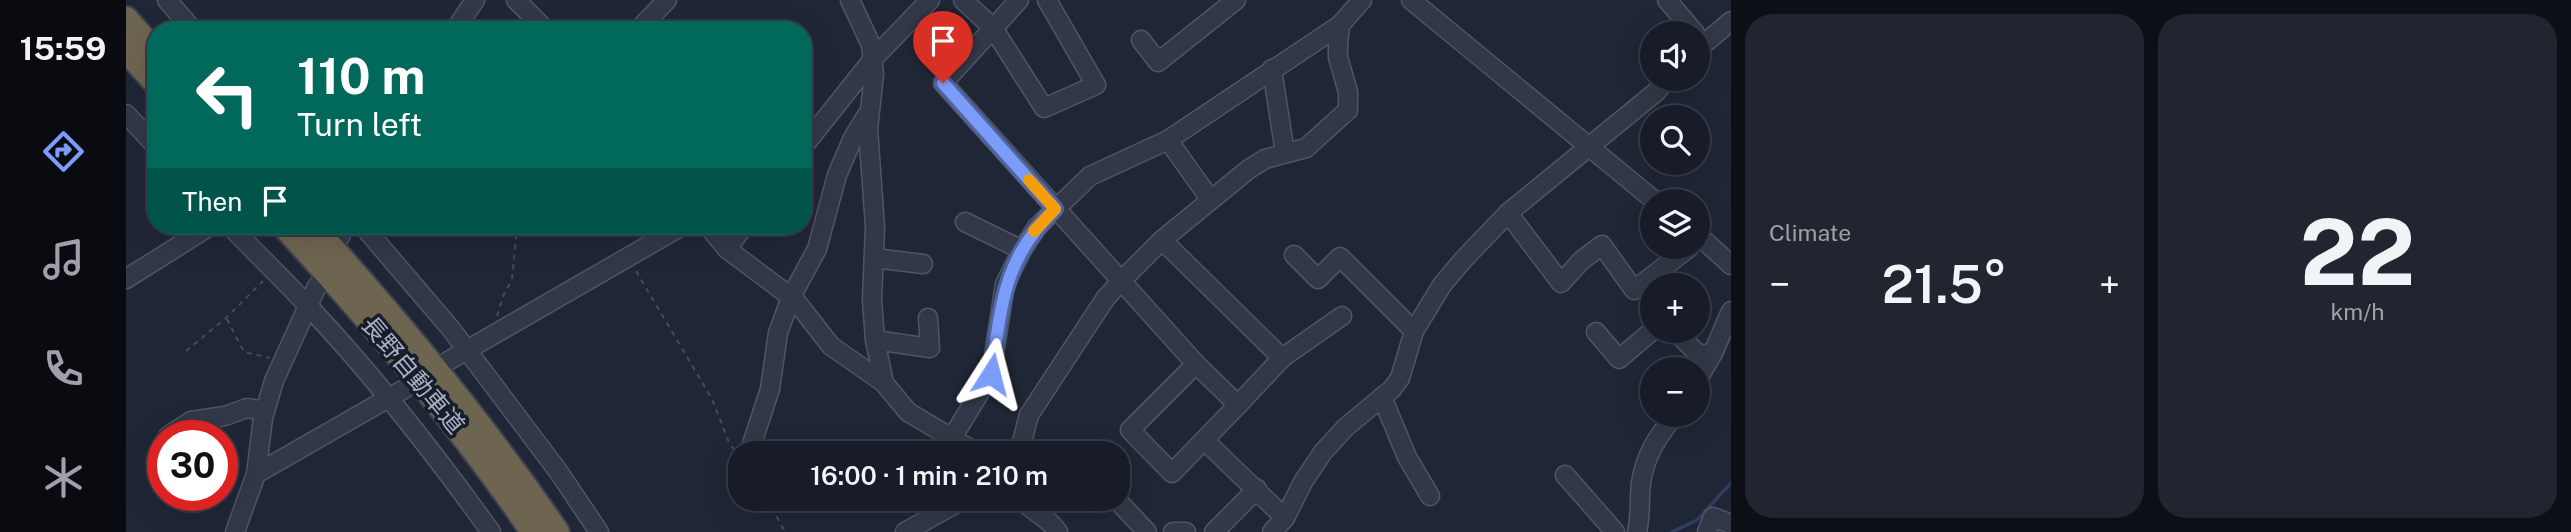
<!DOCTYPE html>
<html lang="en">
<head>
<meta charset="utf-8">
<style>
  body { margin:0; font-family:"Public Sans","Noto Sans JP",sans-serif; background:#202530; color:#f1f3f6; height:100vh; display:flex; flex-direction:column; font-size:26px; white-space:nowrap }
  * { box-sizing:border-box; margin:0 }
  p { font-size:23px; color:#9ea1a8 }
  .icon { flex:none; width:38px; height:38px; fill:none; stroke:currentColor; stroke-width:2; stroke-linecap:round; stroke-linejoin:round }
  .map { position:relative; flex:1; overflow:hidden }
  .panel { display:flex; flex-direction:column; gap:14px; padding:14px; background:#0d0f16; width:840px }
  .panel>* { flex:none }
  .hud { position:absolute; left:21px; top:21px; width:665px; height:214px; border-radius:28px; box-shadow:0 7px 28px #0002,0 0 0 2px #363a45; background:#00695c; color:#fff; overflow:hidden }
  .fabs { position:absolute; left:1514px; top:21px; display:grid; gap:14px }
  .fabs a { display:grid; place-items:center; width:70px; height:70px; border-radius:50%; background:#171c28; box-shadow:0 7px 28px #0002,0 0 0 2px #363a45; font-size:35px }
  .speed { position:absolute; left:21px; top:420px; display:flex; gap:14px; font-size:35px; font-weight:700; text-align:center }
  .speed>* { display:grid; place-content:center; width:91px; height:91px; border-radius:50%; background:#171c28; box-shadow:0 7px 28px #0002,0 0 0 2px #363a45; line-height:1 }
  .speed .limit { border:10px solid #d22; background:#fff; color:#111 }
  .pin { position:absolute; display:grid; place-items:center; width:60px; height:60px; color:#fff; margin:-72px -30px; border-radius:50% 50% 50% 0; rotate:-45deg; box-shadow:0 0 7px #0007 }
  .pin .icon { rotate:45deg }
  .me { position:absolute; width:77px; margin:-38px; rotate:9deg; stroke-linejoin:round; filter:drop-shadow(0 0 5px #0008) }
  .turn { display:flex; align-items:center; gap:24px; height:147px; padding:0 35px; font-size:32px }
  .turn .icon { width:91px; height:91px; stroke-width:2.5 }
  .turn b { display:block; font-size:49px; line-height:60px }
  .then { display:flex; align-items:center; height:66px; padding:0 35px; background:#0003; gap:14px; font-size:26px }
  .big { font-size:52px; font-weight:600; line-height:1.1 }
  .panel .card { flex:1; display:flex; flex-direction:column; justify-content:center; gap:10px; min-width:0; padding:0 24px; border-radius:28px; background:#202530 }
  .panel .dial { align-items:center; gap:0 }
  .dial b { font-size:91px; line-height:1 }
  .heat { display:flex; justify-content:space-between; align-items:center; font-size:38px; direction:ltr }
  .panel .tiles { flex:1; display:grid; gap:14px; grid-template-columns:repeat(2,1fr) }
  .trip { position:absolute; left:602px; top:441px; width:402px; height:70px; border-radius:28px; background:#171c28; box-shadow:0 7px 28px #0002,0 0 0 2px #363a45; font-weight:600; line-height:70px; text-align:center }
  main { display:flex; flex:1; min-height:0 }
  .menu { display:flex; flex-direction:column; width:126px; justify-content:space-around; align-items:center; background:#090b10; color:#9ea1a8 }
  .menu .icon { width:49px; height:49px }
  .menu .current { color:#7c9cf9 }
  .menu b { font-size:32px; color:#f1f3f6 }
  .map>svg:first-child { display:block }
</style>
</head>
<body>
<main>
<nav class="menu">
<b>15:59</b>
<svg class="icon current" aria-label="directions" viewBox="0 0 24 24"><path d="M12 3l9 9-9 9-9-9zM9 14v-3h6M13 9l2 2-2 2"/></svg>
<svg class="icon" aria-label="music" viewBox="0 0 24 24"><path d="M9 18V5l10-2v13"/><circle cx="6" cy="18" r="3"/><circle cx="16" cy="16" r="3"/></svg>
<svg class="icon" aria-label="phone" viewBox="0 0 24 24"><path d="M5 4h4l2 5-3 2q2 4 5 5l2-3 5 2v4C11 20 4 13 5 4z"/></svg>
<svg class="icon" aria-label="climate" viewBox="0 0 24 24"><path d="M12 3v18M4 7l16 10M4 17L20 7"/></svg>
</nav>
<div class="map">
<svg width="1605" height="532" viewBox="0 0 1605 532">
  <rect width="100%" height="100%" fill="#1f2636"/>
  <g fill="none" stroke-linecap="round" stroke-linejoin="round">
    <path stroke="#303d5c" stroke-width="3.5" d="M 1546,532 L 1571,520 L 1605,483"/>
    <g stroke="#505565" stroke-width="21">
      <g id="minor">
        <path d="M 41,0 L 67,30"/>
        <path d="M 390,0 L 420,30"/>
        <path d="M 724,0 L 745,45 L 748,74 L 742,129 L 749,227 L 746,300 L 749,340 L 758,383"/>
        <path d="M 837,0 L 867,28 L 918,108 L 970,85 L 921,0"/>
        <path d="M 893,0 L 817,83 L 1070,364 L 1112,405 L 1156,358 L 1036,240"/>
        <path d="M 1285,0 L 1529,201"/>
        <path d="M 1541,0 L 1569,33"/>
        <path d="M 329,30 L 349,0"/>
        <path d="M 512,30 L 541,0"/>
        <path d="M 1015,40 L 1032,62 L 1110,0"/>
        <path d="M 1572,49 L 1605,21"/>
        <path d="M 1146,69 L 1159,153"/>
        <path d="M 0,114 L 30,146"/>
        <path d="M 1042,140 L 1084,199"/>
        <path d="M 677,147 L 747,59 L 804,0"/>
        <path d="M 1382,213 L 1435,283 L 1456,260 L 1476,245 L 1508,290 L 1564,247"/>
        <path d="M 839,222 L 896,250"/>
        <path d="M 104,226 C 130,253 157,279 183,307 C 249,377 309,454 365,532"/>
        <path d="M 237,226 L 325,329 L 432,471 L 473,532"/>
        <path d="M 582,226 L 601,249 L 669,300 L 705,346 L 758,383 L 782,412 L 851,453"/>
        <path d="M 1572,235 L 1605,265"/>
        <path d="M 214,237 L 219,226"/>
        <path d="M 601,249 L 618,226"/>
        <path d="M 1168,255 L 1192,279 L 1214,257 L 1288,331"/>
        <path d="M 748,258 L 797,264"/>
        <path d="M 0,279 L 84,226"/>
        <path d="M 1549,331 L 1573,355 L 1587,353"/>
        <path d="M 1470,332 L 1493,359 L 1526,331"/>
        <path d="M 749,340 L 804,348 L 802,318"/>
        <path d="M 1156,358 L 1216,316"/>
        <path d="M 322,361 L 556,226"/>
        <path d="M 1070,364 L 1004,430 L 1046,473 L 1112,405"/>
        <path d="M 1572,379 L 1587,353 L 1605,311"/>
        <path d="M 1256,397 L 1281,457 L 1304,496"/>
        <path d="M 42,436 L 65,421 L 99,416 L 121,408 L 139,411"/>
        <path d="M 826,438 L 865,374 L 879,284 L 896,250 L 911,227 L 964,176 L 1042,140 L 1214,25"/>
        <path d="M 1078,440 L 1159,518"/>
        <path d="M 623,453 L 644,389 L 652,333 L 665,297 L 691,249 L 711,175 L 727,138 L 741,115"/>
        <path d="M 893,453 L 903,415 L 979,299 L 995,281 L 1036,240 L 1123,169 L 1139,159 L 1180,148 L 1222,110 L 1222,92 L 1212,57 L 1212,43 L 1214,25 L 1236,0"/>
        <path d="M 130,474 L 280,388"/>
        <path d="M 1439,475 L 1489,532"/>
        <path d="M 894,499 C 906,511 923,518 932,532"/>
        <path d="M 990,499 L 1021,532"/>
        <path d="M 109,532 L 130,474 L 137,418 L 148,381 L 191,286"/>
        <path d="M 779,532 L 838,499"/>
        <path d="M 1047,532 L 1060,532"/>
        <path d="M 1088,532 L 1131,489"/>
        <path d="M 1146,532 L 1159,518 L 1177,482 L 1197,452 L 1220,427 L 1266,389 L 1274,378 L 1288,331 L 1316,285 L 1337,260 L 1382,213 L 1530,92 L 1541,79"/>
        <path d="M 1511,532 C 1515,516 1513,500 1515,483 C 1519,455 1532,436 1549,415"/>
        <path d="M 1581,532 L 1587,517 L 1605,524"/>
      </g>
    </g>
    <g stroke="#3d4251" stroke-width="28">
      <g id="highway">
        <path d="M 0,19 L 30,53"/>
        <path d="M 0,50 L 30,83"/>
        <path d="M 158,226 C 247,323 333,423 407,532"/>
        <path d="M 186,226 C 274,323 357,424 431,532"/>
      </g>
    </g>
    <g stroke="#3e4f55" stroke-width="2" stroke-dasharray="5 5" stroke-linecap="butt">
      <path d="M 510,271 L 586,399 L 604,445 L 608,449"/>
      <path d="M 371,316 L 378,294 L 386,280 L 391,226"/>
      <path d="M 101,319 L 118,352 L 144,358"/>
      <path d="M 60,351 L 100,318 L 137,281"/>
      <path d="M 641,499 L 659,532"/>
    </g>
    <use href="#minor" stroke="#323847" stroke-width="18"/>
    <use href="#highway" stroke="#6d654f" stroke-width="24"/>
  </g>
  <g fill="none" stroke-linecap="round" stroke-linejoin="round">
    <g stroke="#5165a2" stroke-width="18">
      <path id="route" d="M 817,83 L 929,209 C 876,260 876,306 865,374"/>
    </g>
    <use href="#route" stroke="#7c9cf9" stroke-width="12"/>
    <path stroke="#f59e0b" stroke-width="12" d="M 903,180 L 929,209 L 908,231"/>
  </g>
  <g text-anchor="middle" stroke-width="7" stroke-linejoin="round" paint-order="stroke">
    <g font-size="24" fill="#acb2c4" stroke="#181d2b">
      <text transform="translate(287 375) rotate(50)" y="8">長野自動車道</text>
    </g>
  </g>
</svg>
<div class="fabs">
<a><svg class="icon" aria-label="sound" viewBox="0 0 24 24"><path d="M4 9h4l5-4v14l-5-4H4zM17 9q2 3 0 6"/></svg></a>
<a><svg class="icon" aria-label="search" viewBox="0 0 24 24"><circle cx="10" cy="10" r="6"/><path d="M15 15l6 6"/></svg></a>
<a><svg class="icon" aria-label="layers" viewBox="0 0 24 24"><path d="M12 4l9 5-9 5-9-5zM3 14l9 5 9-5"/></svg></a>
<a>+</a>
<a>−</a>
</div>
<div class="speed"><div class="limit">30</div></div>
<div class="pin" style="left:817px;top:83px;background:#d93025"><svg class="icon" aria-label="arrive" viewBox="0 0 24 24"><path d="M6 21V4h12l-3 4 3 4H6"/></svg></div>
<svg class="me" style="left:865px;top:374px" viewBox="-20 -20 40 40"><path d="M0-17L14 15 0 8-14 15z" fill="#7c9cf9" stroke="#fff" stroke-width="4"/></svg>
<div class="trip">16:00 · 1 min · 210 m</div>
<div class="hud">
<div class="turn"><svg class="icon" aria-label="left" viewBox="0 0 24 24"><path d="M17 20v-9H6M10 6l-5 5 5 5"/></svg><div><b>110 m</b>Turn left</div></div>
<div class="then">Then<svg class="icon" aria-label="arrive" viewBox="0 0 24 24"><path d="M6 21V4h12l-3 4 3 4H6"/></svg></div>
</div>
</div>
<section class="panel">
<div class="tiles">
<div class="card"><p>Climate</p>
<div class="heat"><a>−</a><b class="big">21.5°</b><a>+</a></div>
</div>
<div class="card dial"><b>22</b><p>km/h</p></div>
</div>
</section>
</main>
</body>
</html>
